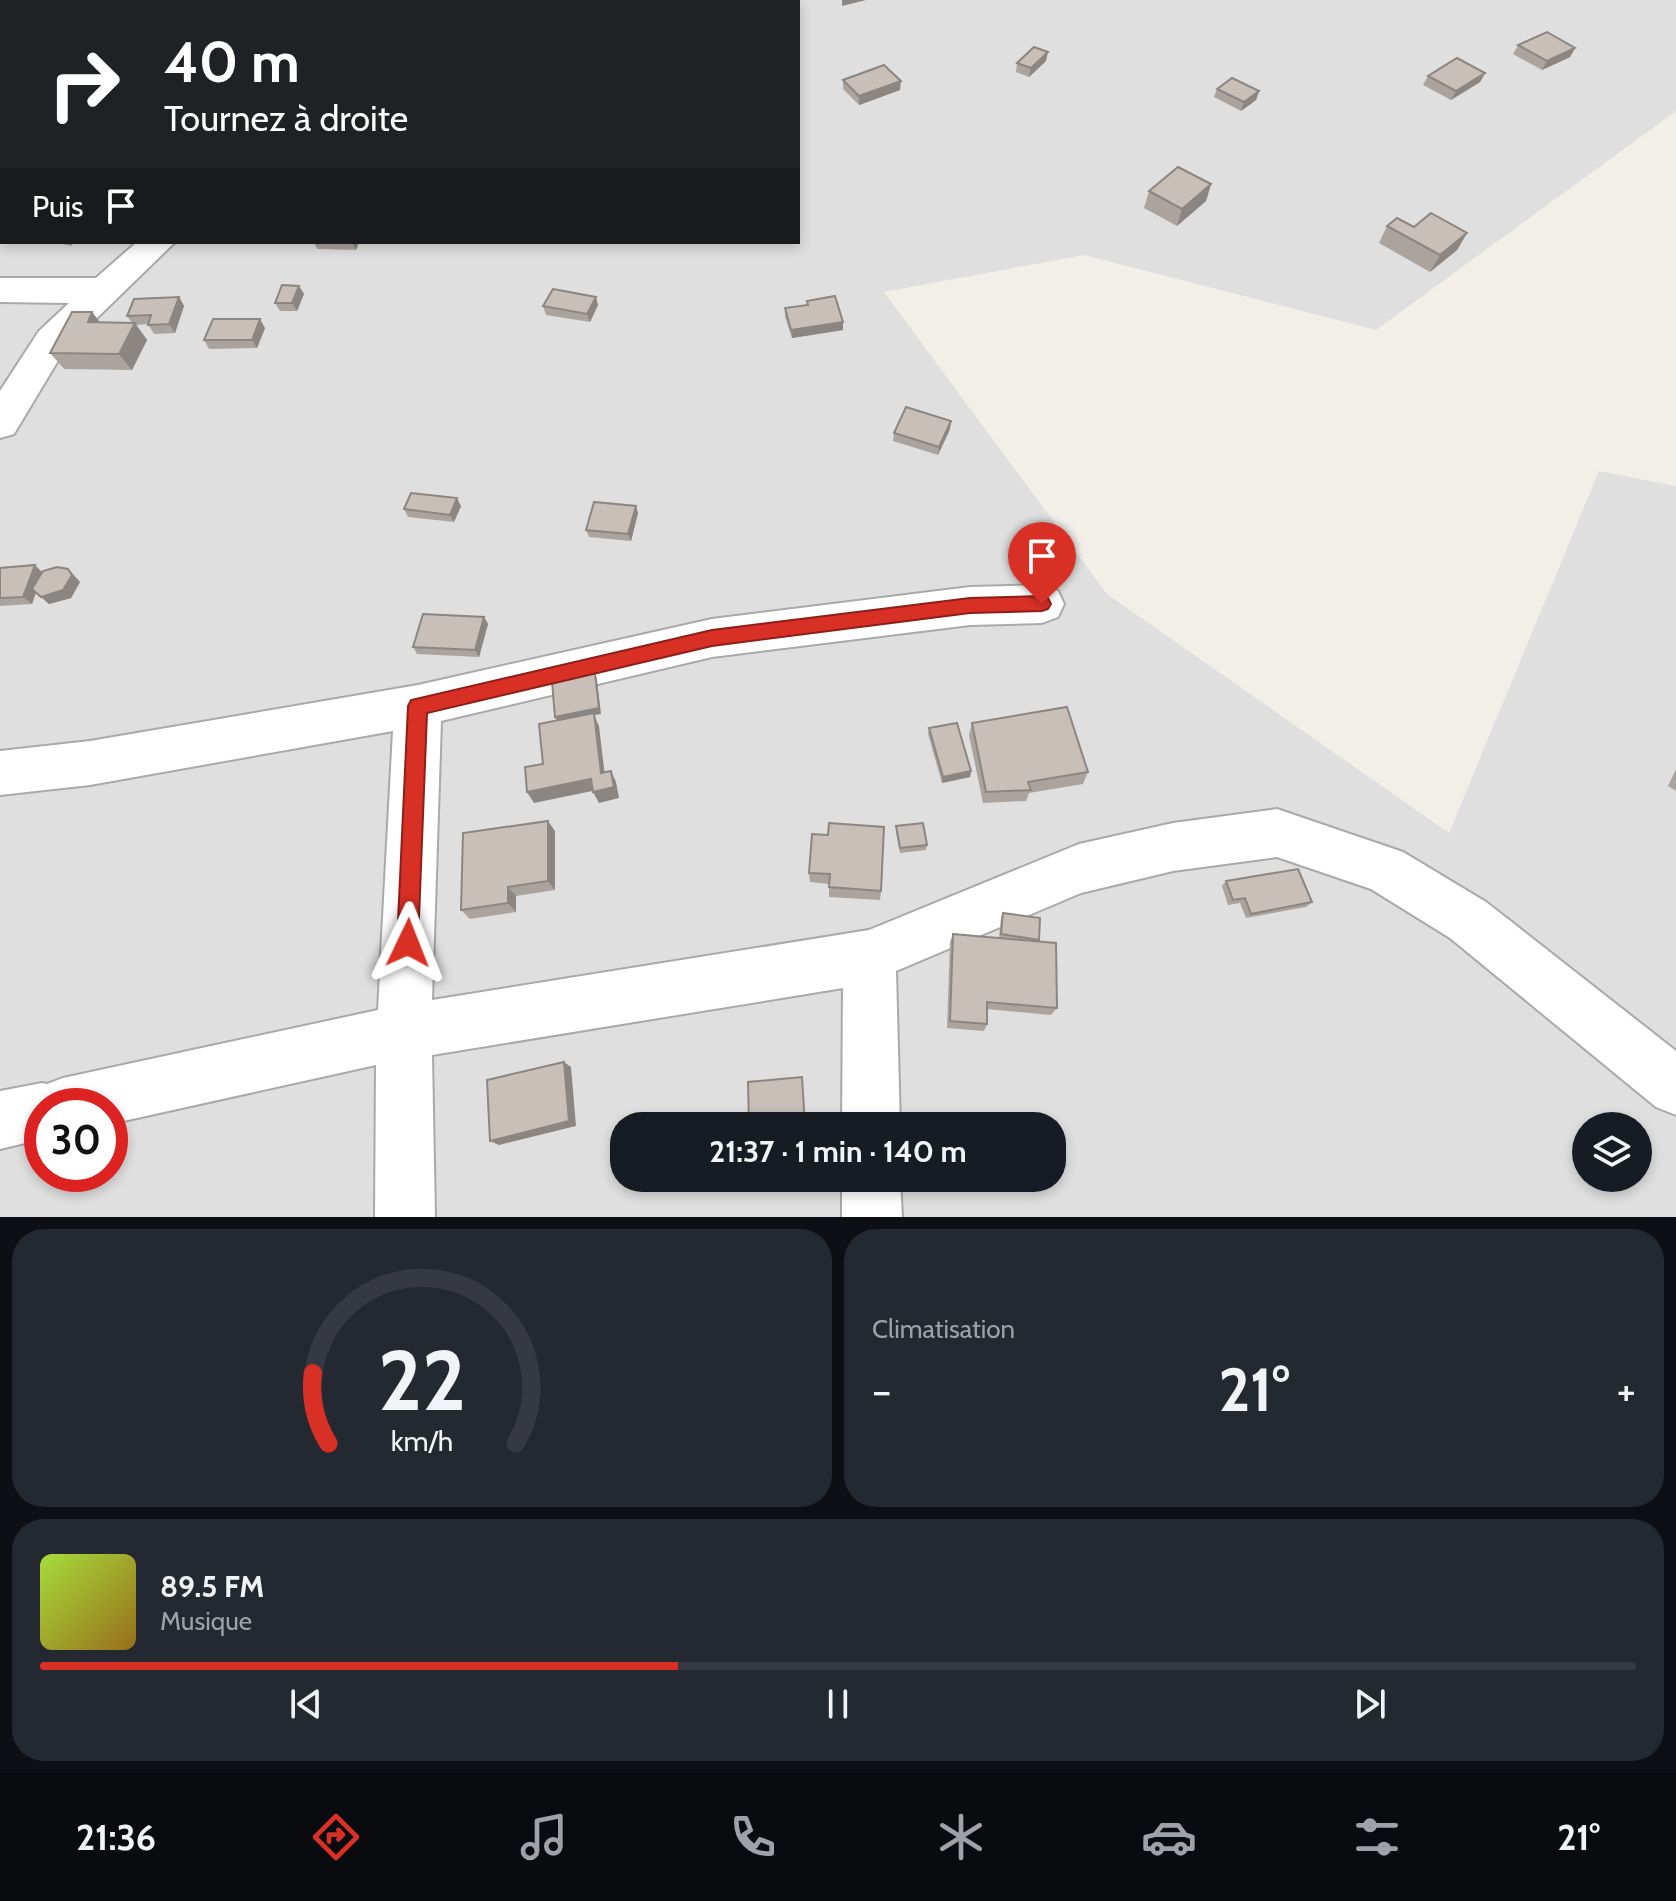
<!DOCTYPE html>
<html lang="fr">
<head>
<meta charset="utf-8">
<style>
  body { margin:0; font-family:Cabin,sans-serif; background:#242831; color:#f1f3f6; height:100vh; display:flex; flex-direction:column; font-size:30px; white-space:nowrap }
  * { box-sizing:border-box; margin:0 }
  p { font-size:26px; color:#9ea1a6 }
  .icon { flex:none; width:44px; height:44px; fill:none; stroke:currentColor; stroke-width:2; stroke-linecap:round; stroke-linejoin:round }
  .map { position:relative; height:1217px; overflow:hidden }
  .details { display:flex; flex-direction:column; gap:12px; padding:12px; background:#0d0f14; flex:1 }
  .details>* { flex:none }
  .top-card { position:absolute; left:0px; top:0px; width:800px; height:244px; box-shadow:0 4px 12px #0003; background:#202124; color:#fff; overflow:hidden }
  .buttons { position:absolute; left:1572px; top:1112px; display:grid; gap:16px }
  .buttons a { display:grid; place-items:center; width:80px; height:80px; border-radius:50%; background:#171b24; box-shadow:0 4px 12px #0003; font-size:40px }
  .speed { position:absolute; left:24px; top:1088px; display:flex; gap:16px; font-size:40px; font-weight:700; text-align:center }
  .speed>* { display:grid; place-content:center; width:104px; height:104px; border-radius:50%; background:#171b24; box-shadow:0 4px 12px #0003; line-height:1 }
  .speed .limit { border:12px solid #d22; background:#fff; color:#111 }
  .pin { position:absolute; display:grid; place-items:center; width:68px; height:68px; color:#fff; margin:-82px -34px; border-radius:50% 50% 50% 0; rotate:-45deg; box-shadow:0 0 8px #0007 }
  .pin .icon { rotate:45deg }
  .me { position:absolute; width:88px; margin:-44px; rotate:2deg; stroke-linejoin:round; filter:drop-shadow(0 0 6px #0008) }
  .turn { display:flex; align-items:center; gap:28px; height:168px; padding:0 32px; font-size:36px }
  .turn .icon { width:104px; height:104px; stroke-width:2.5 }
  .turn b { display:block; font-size:56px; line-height:68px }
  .then { display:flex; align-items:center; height:76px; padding:0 32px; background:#0003; gap:16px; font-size:30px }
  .big { font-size:60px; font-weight:800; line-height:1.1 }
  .details .widget { flex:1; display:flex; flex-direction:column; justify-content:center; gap:12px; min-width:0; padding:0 28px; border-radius:32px; background:#242831 }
  .details .dial { align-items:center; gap:0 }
  .dial svg { height:208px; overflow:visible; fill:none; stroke:#363941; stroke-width:7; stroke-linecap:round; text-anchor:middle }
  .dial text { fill:#f1f3f6; stroke:none }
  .song { display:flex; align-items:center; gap:24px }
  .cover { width:96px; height:96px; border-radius:12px; background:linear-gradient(135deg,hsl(80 70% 55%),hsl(40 70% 35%)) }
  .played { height:8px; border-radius:4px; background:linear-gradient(90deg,#d93025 40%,#363941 40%) }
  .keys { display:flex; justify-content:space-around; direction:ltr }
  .heat { display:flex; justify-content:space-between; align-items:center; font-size:44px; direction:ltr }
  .details .tiles { flex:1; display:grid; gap:12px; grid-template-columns:1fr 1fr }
  .widget:last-child { grid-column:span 2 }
  .trip { position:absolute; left:610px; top:1112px; width:456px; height:80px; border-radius:32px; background:#171b24; box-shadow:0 4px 12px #0003; font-weight:800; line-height:80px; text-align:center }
  .tabs { display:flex; height:128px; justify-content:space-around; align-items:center; background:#090b0e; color:#9ea1a6 }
  .tabs .icon { width:56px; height:56px }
  .tabs .selected { color:#d93025 }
  .tabs b { font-size:36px; color:#f1f3f6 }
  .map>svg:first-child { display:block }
</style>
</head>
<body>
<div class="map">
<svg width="1676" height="1217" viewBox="0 0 1676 1217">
  <rect width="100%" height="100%" fill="#f2efe9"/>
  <path fill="#e0dfdf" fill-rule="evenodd" d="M 0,0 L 1676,0 L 1676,111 L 1376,330 L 1084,255 L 884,292 L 1107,594 L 1449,833 L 1599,471 L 1676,486 L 1676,1217 L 0,1217 ZM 2,2 L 798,2 L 798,242 L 2,242 ZM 42,1106 L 110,1106 L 110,1174 L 42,1174 ZM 624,1126 L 1052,1126 L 1052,1178 L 624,1178 ZM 1586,1126 L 1638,1126 L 1638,1178 L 1586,1178 Z"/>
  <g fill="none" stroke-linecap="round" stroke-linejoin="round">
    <g stroke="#a9a9a9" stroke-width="4">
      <g id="street">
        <path d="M 137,242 L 175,242 L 65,349 L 14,434 L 0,438 L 0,391 L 39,331 L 69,303 L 0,302 L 0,278 L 96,278 Z"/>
        <path d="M 1042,585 L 1058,591 L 1064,604 L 1058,617 L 1042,623 L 970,625 L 712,657 L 441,721 L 432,1000 L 869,930 L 1079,844 L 1173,823 L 1277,809 L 1403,852 L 1486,902 L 1676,1051 L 1676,1115 L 1656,1107 L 1450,938 L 1371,889 L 1277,857 L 1173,871 L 1081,893 L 896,971 L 900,1126 L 842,1126 L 843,988 L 432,1055 L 435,1217 L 375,1217 L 376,1065 L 110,1124 L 110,1106 L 42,1106 L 42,1139 L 0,1149 L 0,1091 L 42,1083 L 47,1084 L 63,1078 L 378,1010 L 393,731 L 90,785 L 0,795 L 0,751 L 90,741 L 418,685 L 712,619 L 970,587 Z"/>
        <path d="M 842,1178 L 900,1178 L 902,1217 L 842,1217 Z"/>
      </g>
    </g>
    <use href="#street" fill="#fff" fill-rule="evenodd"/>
  </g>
  <g fill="#aba49e">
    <path d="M 1518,45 L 1575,48 L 1570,57 L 1542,70 L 1513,54 Z"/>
    <path d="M 1046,61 L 1029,77 L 1016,72 L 1017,63 Z"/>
    <path d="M 1485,73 L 1480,82 L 1451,100 L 1423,85 L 1428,76 Z"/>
    <path d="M 843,80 L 900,90 L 859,105 L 843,89 Z"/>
    <path d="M 1217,89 L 1259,91 L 1256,100 L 1241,111 L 1214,97 Z"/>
    <path d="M 1211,184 L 1206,201 L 1177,226 L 1144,208 L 1149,191 Z"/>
    <path d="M 1387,226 L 1467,233 L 1457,250 L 1430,272 L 1379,243 Z"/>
    <path d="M 56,242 L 75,242 L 71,246 Z"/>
    <path d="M 314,242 L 359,242 L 356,250 L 317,249 Z"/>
    <path d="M 299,286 L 304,294 L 297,311 L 280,311 L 275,303 Z"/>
    <path d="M 179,297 L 184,306 L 175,333 L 154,334 L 148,324 L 136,325 L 147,340 L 132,370 L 64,369 L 50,353 L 92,312 L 100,323 L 132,323 L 127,316 Z"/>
    <path d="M 807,301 L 843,330 L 792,338 L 785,317 L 785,308 L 807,305 Z"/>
    <path d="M 598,305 L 590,322 L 546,315 L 543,306 Z"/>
    <path d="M 265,328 L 257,348 L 209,349 L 204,340 Z"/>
    <path d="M 950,429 L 938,455 L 893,441 L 894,433 Z"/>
    <path d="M 461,506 L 454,522 L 408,517 L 404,509 Z"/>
    <path d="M 638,513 L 631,541 L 589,537 L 586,530 Z"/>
    <path d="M 0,568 L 42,572 L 68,569 L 80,582 L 71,598 L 49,604 L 36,592 L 32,604 L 0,606 Z"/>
    <path d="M 484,617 L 488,624 L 479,657 L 417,654 L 413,647 Z"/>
    <path d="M 972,723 L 1088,772 L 1083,784 L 1029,793 L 1026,801 L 983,803 L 969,735 Z"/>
    <path d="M 929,728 L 971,771 L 970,777 L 942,783 L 928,734 Z"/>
    <path d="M 1676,769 L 1676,791 L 1668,786 Z"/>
    <path d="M 896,826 L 927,845 L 926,850 L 900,853 L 896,832 Z"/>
    <path d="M 555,831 L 555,890 L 516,896 L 516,912 L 470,919 L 461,910 Z"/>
    <path d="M 828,835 L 881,891 L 880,900 L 829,897 L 829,884 L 810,882 L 809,873 Z"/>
    <path d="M 1226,881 L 1312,902 L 1306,907 L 1246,918 L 1240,903 L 1228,905 L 1222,886 Z"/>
    <path d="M 1003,913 L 1039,940 L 1057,1008 L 1051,1015 L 987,1009 L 987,1024 L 984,1031 L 947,1028 L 950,942 L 953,934 L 999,938 L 1001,917 Z"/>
  </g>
  <g fill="#8b8681">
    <path d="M 842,0 L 866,0 L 842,6 Z"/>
    <path d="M 1575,48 L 1570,57 L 1542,70 L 1547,61 Z"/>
    <path d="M 1048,52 L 1046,61 L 1029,77 L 1031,68 Z"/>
    <path d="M 1485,73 L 1480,82 L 1451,100 L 1456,91 Z"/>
    <path d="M 901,81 L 900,90 L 859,105 L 859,96 Z"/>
    <path d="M 1259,91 L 1256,100 L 1241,111 L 1244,102 Z"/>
    <path d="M 1211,184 L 1206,201 L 1177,226 L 1182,209 Z"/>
    <path d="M 1467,233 L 1457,250 L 1430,272 L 1440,255 Z"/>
    <path d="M 352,242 L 359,242 L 356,250 Z"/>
    <path d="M 299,286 L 304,294 L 297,311 L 292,303 Z"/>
    <path d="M 179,297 L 184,306 L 175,333 L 169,324 Z"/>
    <path d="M 596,297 L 598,305 L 590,322 L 587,314 Z"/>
    <path d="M 92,312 L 105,329 L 88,322 Z"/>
    <path d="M 260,319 L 265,328 L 257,348 L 252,340 Z"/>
    <path d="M 843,322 L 843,330 L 792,338 L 791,330 Z"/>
    <path d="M 135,323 L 147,340 L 132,370 L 119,354 Z"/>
    <path d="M 951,421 L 950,429 L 938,455 L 939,447 Z"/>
    <path d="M 457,498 L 461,506 L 454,522 L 450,515 Z"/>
    <path d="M 636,506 L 638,513 L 631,541 L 628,534 Z"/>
    <path d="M 35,565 L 43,573 L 32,604 L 23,597 Z"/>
    <path d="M 68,569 L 80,582 L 71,598 L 49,604 L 41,597 Z"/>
    <path d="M 484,617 L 488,624 L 479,657 L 475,650 Z"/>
    <path d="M 595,673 L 597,680 L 601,714 L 594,715 L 599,726 L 606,785 L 558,723 L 555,717 Z"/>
    <path d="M 611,771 L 616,782 L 619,798 L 599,803 L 593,792 Z"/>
    <path d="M 971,771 L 970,777 L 942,783 L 943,777 Z"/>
    <path d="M 591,779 L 597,790 L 534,803 L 527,792 Z"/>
    <path d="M 548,821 L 555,831 L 555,890 L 548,881 Z"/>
    <path d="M 508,887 L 516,896 L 516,912 L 508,903 Z"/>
    <path d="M 564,1062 L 571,1067 L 576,1126 L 499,1145 L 490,1141 Z"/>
  </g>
  <g fill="#c7bfb8" stroke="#8b8681" stroke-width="2">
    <path d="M 769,0 L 794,0 L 796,2 L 762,2 Z"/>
    <path d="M 1547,32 L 1575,48 L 1547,61 L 1518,45 Z"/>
    <path d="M 1034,47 L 1048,52 L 1031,68 L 1017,63 Z"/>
    <path d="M 1457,58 L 1485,73 L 1456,91 L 1428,76 Z"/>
    <path d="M 884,65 L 901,81 L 859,96 L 843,80 Z"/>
    <path d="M 1232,78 L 1259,91 L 1244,102 L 1217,89 Z"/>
    <path d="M 2,112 L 2,142 L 0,143 L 0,113 Z"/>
    <path d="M 1178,167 L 1211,184 L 1182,209 L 1149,191 Z"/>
    <path d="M 1431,213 L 1467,233 L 1440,255 L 1387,226 L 1397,218 L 1414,227 Z"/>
    <path d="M 282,285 L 299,286 L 292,303 L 275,303 Z"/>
    <path d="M 553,289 L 596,297 L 587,314 L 543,306 Z"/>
    <path d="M 835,296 L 843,322 L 791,330 L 785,308 L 808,305 L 807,301 Z"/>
    <path d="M 179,297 L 169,324 L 148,325 L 151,315 L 127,316 L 134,299 Z"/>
    <path d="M 72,312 L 92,312 L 88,322 L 135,323 L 119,354 L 50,353 Z"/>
    <path d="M 213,319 L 260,319 L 252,340 L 204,340 Z"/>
    <path d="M 906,407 L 951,421 L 939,447 L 894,433 Z"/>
    <path d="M 411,493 L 457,498 L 450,515 L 404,509 Z"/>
    <path d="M 594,502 L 636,506 L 628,534 L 586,530 Z"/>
    <path d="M 35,565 L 23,597 L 0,598 L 0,568 Z"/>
    <path d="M 57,567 L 68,569 L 72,575 L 63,590 L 41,597 L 32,589 L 43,571 Z"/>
    <path d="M 423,614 L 484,617 L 475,650 L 413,647 Z"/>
    <path d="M 595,673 L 599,708 L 555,717 L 552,682 Z"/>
    <path d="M 1067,707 L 1088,772 L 1028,782 L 1031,790 L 986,792 L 972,723 Z"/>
    <path d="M 594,713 L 601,773 L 611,771 L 614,787 L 593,792 L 591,779 L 527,792 L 525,767 L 543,764 L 539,724 Z"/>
    <path d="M 957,723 L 971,771 L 943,777 L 929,728 Z"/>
    <path d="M 548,821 L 548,881 L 508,887 L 508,903 L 461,910 L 463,833 Z"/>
    <path d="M 829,823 L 884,827 L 881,891 L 829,887 L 830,874 L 809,873 L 812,834 L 828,835 Z"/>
    <path d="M 923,823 L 927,845 L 900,848 L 896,826 Z"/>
    <path d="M 1298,869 L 1312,902 L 1251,914 L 1245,898 L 1233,900 L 1226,881 Z"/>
    <path d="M 1003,913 L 1040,918 L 1039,940 L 1001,934 Z"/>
    <path d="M 953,934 L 1056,943 L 1057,1008 L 987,1002 L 987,1024 L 950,1021 Z"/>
    <path d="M 564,1062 L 569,1121 L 490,1141 L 487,1080 Z"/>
    <path d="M 802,1077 L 805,1126 L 749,1126 L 748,1082 Z"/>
  </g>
  <path fill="#d93025" stroke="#8d1f18" stroke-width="2" d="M 1042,596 L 1048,598 L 1051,604 L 1048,609 L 1042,611 L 970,613 L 712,646 L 427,713 L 418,943 L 415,951 L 408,954 L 400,951 L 397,943 L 408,706 L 411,700 L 712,630 L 970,598 Z"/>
</svg>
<div class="buttons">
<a><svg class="icon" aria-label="layers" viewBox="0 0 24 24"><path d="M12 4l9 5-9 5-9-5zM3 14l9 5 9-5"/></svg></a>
</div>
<div class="speed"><div class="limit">30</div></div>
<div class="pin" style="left:1042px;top:604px;background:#d93025"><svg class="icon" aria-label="arrive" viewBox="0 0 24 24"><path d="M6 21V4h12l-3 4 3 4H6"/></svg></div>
<svg class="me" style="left:408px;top:943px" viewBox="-20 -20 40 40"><path d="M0-17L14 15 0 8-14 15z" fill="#d93025" stroke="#fff" stroke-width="4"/></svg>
<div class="trip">21:37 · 1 min · 140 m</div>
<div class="top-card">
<div class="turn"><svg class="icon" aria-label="right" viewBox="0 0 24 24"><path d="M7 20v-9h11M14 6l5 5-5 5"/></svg><div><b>40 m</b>Tournez à droite</div></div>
<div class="then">Puis<svg class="icon" aria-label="arrive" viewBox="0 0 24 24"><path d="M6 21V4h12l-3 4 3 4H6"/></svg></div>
</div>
</div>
<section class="details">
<div class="tiles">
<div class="widget dial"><svg viewBox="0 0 100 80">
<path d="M14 69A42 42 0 1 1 86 69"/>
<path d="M14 69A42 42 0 0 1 8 42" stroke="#d93025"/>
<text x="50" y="56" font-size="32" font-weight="700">22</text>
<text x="50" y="72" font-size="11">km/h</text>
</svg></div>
<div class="widget"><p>Climatisation</p>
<div class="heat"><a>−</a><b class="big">21°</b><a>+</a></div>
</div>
<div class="widget">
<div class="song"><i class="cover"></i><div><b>89.5 FM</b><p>Musique</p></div></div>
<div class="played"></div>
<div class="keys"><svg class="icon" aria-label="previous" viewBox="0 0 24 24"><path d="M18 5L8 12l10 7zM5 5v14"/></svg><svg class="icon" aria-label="pause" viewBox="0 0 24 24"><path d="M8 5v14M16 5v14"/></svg><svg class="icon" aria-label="next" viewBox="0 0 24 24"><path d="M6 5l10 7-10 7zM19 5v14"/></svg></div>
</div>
</div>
</section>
<nav class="tabs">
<b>21:36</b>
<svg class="icon selected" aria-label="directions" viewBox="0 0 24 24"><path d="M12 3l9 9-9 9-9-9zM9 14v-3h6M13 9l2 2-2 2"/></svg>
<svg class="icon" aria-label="music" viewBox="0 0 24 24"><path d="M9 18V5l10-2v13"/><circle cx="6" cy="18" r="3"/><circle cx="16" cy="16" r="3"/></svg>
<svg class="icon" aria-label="phone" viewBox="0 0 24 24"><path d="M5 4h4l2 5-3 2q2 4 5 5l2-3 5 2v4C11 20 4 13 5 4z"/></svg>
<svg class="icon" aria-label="climate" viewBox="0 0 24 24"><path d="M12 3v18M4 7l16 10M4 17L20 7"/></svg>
<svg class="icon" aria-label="car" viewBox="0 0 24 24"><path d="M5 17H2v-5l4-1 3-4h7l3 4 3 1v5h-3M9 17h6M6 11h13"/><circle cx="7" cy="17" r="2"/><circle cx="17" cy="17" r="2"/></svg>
<svg class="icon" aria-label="filters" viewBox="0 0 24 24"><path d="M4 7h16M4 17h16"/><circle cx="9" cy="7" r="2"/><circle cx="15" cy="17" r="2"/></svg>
<b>21°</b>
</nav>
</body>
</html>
